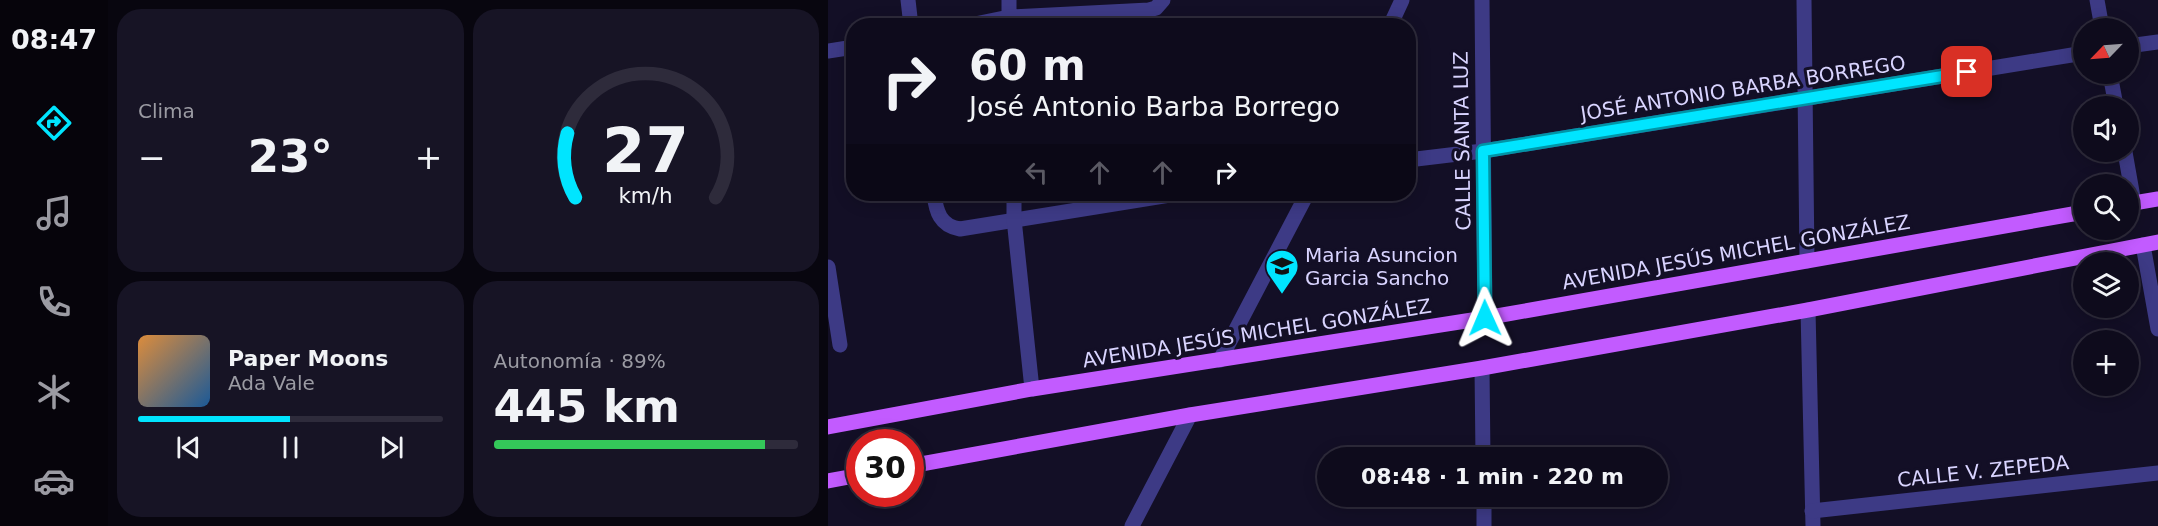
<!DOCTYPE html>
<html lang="es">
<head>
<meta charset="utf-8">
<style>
  body { margin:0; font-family:"DejaVu Sans",sans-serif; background:#171425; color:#f1f3f6; height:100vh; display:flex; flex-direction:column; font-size:22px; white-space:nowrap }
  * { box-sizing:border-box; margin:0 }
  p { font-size:20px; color:#9b9ba3 }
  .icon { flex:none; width:33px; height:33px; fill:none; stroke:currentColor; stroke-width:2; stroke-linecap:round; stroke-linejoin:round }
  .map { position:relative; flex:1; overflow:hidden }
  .drawer { display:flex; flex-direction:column; gap:9px; padding:9px; background:#08060f; width:720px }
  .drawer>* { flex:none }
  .hud { position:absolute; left:18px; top:18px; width:570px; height:183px; border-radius:24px; box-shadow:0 3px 15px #0003,0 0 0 2px #2e2b3b; background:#0e0b1c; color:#f1f3f6; overflow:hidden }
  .needle { width:39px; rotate:245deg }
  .controls { position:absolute; left:1245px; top:18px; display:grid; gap:12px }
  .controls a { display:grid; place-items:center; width:66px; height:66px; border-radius:50%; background:#0e0b1c; box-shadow:0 3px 15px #0003,0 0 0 2px #2e2b3b; font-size:30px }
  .speed { position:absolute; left:18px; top:429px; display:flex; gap:12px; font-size:30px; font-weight:700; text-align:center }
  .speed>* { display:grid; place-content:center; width:78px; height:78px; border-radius:50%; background:#0e0b1c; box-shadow:0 3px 15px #0003,0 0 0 2px #2e2b3b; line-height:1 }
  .speed .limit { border:9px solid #d22; background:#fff; color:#111 }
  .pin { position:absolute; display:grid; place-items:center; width:51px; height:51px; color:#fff; margin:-26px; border-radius:12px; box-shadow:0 3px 9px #0006 }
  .me { position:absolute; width:66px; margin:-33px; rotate:359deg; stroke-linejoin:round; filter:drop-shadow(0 0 4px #0008) }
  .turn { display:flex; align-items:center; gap:21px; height:126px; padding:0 24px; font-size:27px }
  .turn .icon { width:78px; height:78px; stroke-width:2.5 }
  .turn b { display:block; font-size:42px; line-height:51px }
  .lanes { display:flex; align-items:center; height:57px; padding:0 24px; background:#0003; justify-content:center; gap:30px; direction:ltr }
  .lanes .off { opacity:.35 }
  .big { font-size:45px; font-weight:600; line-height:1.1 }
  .drawer .widget { flex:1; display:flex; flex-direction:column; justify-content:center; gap:9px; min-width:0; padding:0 21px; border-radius:24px; background:#171425 }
  .drawer .dial { align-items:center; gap:0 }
  .dial svg { height:156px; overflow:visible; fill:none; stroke:#2e2b3b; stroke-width:7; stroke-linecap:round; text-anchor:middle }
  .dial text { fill:#f1f3f6; stroke:none }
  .song { display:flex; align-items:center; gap:18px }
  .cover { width:72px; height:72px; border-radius:9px; background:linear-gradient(135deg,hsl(30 70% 55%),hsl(210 70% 35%)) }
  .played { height:6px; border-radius:3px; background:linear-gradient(90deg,#00e5ff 50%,#2e2b3b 50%) }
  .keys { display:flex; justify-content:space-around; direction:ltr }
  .heat { display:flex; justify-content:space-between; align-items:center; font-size:33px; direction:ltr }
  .charge { height:9px; border-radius:4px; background:linear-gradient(90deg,#34c759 89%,#2e2b3b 0) }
  .drawer .tiles { flex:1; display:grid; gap:9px; grid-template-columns:repeat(2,1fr) }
  .trip { position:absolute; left:489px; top:447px; width:351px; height:60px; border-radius:30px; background:#0e0b1c; box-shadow:0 3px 15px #0003,0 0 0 2px #2e2b3b; font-weight:600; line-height:60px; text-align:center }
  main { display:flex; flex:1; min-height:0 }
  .tabs { display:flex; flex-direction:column; width:108px; justify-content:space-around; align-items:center; background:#06040b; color:#9b9ba3 }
  .tabs .icon { width:42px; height:42px }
  .tabs .current { color:#00e5ff }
  .tabs b { font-size:27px; color:#f1f3f6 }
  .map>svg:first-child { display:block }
</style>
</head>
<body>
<main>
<nav class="tabs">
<b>08:47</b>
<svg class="icon current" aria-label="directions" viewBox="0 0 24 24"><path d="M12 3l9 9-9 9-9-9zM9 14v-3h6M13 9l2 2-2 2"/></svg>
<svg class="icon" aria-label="music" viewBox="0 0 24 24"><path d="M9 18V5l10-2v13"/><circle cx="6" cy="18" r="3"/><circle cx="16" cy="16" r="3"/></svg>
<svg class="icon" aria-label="phone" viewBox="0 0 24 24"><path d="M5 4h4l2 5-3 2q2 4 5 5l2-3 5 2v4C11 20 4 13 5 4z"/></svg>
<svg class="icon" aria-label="climate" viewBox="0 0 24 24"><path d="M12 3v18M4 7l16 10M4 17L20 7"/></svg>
<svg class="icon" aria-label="car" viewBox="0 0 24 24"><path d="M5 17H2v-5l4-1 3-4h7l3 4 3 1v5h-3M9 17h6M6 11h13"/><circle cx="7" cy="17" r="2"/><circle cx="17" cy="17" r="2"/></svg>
</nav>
<section class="drawer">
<div class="tiles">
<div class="widget"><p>Clima</p>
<div class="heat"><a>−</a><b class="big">23°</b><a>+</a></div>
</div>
<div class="widget dial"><svg viewBox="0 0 100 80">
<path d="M14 69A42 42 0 1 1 86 69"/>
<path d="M14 69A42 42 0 0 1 10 36" stroke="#00e5ff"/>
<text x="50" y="56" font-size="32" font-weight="700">27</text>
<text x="50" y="72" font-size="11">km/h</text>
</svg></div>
<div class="widget">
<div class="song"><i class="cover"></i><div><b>Paper Moons</b><p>Ada Vale</p></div></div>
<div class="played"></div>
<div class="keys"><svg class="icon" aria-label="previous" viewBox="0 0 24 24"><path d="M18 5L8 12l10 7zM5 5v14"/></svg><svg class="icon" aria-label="pause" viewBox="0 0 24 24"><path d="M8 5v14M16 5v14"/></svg><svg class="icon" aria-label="next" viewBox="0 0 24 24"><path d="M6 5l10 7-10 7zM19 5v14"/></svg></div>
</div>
<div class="widget"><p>Autonomía · 89%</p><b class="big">445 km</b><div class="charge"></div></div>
</div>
</section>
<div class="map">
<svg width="1330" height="526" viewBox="0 0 1330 526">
  <rect width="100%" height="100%" fill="#130f26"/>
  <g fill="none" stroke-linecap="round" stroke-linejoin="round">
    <g stroke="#3d3a85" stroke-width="15">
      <path d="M 80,0 L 83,26"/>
      <path d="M 181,0 L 181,26"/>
      <path d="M 654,0 L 657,318"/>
      <path d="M 976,0 L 979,261"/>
      <path d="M 1269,0 L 1274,28"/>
      <path d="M 137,26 L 181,17 L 321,10 L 328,8 L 335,0"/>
      <path d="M 562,26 L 574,0"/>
      <path d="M 1300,46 L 1330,42"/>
      <path d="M 0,51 L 26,47"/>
      <path d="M 1282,74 L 1288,106"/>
      <path d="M 1297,152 L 1306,203"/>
      <path d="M 580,160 L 655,151 L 1256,53"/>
      <path d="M 106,194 C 108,211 112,226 132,229 L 348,194"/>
      <path d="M 186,194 L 186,219 L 204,389"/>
      <path d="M 1315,245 L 1330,329"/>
      <path d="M 0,267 L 12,345"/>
      <path d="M 980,310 L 985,526"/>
      <path d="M 392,360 L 479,194"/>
      <path d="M 654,368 L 655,458"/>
      <path d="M 656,496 L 656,526"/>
      <path d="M 984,511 L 1330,473"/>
      <path d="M 304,526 L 362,415"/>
    </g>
    <g stroke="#c25bff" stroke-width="15">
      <path d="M 1300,204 L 1330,199"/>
      <path d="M 0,427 L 204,389 L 657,318 L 1256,212"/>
      <path d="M 82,466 L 362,415 L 654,368 L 980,310 L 1330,242"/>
      <path d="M 0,481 L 32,475"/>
    </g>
  </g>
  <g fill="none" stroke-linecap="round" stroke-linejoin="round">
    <g stroke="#0095a6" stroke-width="15">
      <path id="route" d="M 657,318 L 655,151 L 1139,72"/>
    </g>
    <use href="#route" stroke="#00e5ff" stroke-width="10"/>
  </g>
  <defs>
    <g id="school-pin" transform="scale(1.725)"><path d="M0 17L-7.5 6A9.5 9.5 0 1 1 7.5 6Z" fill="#00e5ff" stroke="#130f26"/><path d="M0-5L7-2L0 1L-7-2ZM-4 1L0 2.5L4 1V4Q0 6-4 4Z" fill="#111"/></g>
  </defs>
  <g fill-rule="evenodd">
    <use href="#school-pin" x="454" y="266"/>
  </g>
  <g text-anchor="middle" stroke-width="6" stroke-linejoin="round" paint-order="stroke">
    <g font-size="20" fill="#d9d4ff" stroke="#130f26">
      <text transform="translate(915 88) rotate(-9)" y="7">JOSÉ ANTONIO BARBA BORREGO</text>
      <text transform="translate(634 141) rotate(-91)" y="7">CALLE SANTA LUZ</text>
      <text transform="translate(908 252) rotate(-10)" y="7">AVENIDA JESÚS MICHEL GONZÁLEZ</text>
      <text transform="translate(429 333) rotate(-9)" y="7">AVENIDA JESÚS MICHEL GONZÁLEZ</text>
      <text transform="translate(1155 471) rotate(-6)" y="7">CALLE V. ZEPEDA</text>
    </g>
    <g font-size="20" fill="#d9d4ff" stroke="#130f26" text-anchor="start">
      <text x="477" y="262">Maria Asuncion<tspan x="477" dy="23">Garcia Sancho</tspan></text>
    </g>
  </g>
</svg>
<div class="controls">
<a><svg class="needle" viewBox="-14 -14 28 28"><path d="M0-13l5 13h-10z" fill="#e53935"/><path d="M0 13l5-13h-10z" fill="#9b9ba3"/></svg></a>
<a><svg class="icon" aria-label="sound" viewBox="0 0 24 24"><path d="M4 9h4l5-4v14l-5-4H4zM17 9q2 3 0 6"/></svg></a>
<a><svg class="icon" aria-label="search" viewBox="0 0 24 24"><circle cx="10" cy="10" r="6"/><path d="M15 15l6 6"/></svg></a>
<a><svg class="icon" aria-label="layers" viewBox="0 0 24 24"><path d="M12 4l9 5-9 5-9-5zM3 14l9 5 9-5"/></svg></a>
<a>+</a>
</div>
<div class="speed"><div class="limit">30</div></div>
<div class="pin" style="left:1139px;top:72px;background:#d93025"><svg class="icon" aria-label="arrive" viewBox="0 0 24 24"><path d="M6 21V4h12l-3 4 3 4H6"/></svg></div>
<svg class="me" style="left:657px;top:318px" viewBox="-20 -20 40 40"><path d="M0-17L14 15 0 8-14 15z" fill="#00e5ff" stroke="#fff" stroke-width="4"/></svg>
<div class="trip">08:48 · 1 min · 220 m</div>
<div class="hud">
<div class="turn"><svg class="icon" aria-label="right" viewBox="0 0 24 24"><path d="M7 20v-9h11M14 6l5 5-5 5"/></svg><div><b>60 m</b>José Antonio Barba Borrego</div></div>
<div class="lanes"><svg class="icon off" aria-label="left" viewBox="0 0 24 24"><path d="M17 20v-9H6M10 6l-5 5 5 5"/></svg><svg class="icon off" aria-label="ahead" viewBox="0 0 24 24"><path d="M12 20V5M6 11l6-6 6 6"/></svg><svg class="icon off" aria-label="ahead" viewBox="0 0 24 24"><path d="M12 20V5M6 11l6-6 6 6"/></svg><svg class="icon" aria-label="right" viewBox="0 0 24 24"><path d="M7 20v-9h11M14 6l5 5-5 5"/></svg></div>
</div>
</div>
</main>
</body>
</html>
